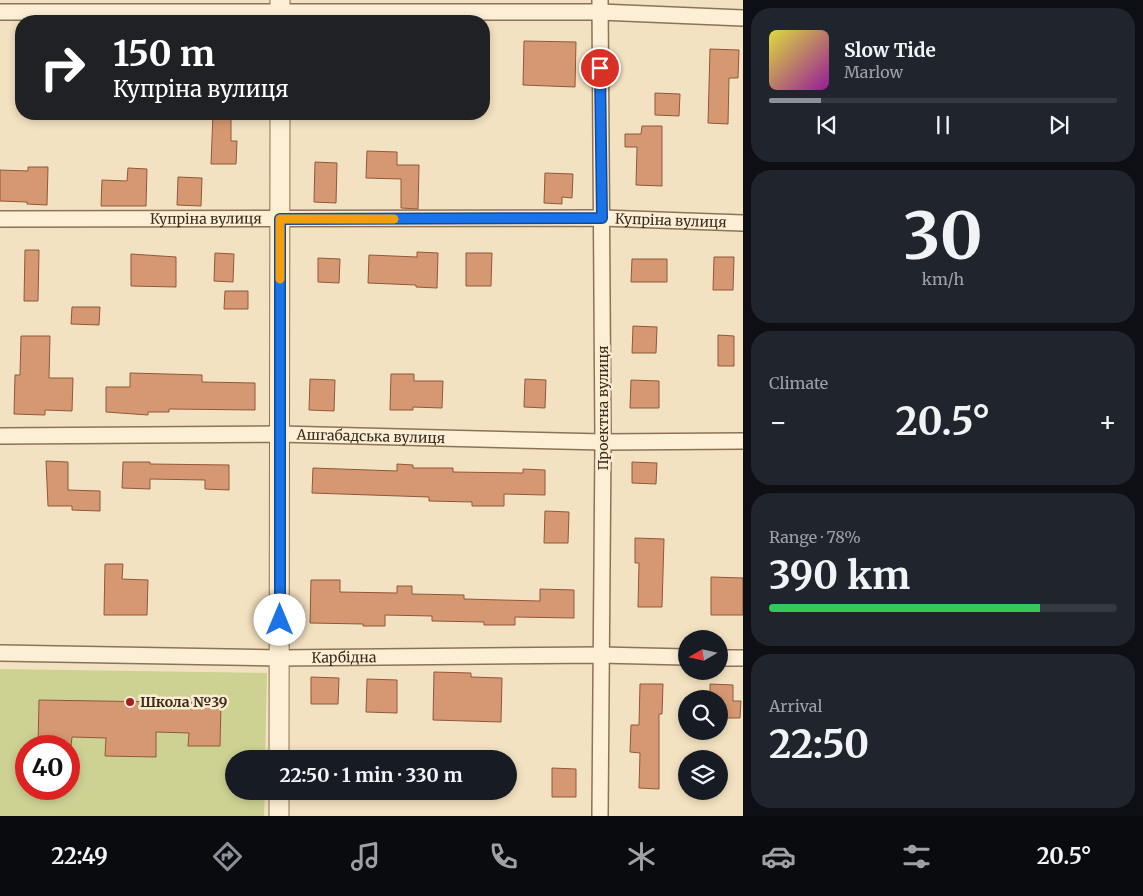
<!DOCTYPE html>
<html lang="en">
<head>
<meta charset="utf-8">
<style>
  body { margin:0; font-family:Merriweather,serif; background:#20242c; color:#f1f3f6; height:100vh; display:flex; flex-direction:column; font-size:19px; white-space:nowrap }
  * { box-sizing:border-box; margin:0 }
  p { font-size:16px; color:#9ea1a6 }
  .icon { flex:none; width:28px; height:28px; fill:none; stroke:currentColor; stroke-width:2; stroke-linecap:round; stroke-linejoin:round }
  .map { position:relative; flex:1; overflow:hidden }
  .drawer { display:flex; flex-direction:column; gap:8px; padding:8px; background:#0d0f14; width:400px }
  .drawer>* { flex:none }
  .banner { position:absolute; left:15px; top:15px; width:475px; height:105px; border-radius:20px; box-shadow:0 2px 8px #0003; background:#202124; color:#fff; overflow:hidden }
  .needle { width:32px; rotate:261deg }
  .controls { position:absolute; left:678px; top:630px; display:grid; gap:10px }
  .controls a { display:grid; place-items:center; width:50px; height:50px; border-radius:50%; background:#171b24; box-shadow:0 2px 8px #0003; font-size:25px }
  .speed { position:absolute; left:15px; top:735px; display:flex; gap:10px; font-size:25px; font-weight:700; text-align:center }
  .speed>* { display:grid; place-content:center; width:65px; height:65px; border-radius:50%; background:#171b24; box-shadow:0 2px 8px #0003; line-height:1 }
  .speed .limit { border:8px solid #d22; background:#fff; color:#111 }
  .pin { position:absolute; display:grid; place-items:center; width:42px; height:42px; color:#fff; margin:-21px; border:2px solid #fff; border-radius:50%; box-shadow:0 1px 5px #0007 }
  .me { position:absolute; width:55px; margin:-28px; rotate:0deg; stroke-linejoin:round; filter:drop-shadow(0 0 4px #0008) }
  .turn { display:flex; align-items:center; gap:18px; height:105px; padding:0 15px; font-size:22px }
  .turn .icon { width:65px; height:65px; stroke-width:2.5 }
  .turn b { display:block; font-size:35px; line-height:42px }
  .big { font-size:38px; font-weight:700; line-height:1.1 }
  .drawer .card { flex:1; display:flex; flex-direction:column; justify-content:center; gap:8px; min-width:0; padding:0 18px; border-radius:20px; background:#20242c }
  .drawer .dial { align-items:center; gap:0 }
  .dial b { font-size:65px; line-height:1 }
  .song { display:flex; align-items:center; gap:15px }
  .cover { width:60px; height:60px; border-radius:8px; background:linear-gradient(135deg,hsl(60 70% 55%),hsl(300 70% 35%)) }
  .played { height:5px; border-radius:2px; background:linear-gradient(90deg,#8c9099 15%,#363941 15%) }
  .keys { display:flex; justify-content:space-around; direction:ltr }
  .heat { display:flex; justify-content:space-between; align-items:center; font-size:28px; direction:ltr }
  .charge { height:8px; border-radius:4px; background:linear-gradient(90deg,#34c759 78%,#363941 0) }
  .trip { position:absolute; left:225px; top:750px; width:292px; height:50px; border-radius:25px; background:#171b24; box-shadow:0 2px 8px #0003; font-weight:700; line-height:50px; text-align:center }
  .dock { display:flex; height:80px; justify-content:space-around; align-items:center; background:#090b0e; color:#9ea1a6 }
  .dock .icon { width:35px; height:35px }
  .dock .current { color:#8c9099 }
  .dock b { font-size:22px; color:#f1f3f6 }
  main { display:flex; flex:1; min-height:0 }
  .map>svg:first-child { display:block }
</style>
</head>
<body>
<main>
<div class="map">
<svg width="743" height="816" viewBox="0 0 743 816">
  <rect width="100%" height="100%" fill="#f3e2c1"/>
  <path fill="#cdd293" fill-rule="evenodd" d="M 0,669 L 267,673 L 265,759 L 234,759 L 234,791 L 265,791 L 264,816 L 0,816 ZM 26,746 L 69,746 L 69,789 L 26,789 Z"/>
  <g fill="#d59872" stroke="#905839">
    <path d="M 524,41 L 576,42 L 575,87 L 523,85 Z"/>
    <path d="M 710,49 L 739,50 L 738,78 L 729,78 L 728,124 L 708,123 Z"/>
    <path d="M 655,93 L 680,94 L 679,116 L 655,115 Z"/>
    <path d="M 213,114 L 231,114 L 231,141 L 237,141 L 236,164 L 211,164 Z"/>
    <path d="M 642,126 L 662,126 L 662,186 L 636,185 L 637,147 L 625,147 L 625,134 L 641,134 Z"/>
    <path d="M 367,151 L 397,152 L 397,165 L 419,165 L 418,209 L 401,208 L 401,179 L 366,178 Z"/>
    <path d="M 315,162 L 337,163 L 336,203 L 314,202 Z"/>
    <path d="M 28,167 L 48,167 L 47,205 L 27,204 L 27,202 L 0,201 L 0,170 L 28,171 Z"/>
    <path d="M 128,168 L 147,169 L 146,206 L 101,206 L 102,180 L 127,181 Z"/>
    <path d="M 545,173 L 573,174 L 572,198 L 562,197 L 562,204 L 544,203 Z"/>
    <path d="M 178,177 L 202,178 L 201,206 L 177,205 Z"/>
    <path d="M 25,250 L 39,250 L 38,301 L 24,301 Z"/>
    <path d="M 417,252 L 438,253 L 437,288 L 416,287 L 416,285 L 368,283 L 369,255 L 417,257 Z"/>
    <path d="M 215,253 L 234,254 L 233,282 L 214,281 Z"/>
    <path d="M 466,253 L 492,253 L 491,286 L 466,286 Z"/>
    <path d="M 131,254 L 176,257 L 176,287 L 131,286 Z"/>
    <path d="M 714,257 L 734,257 L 733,290 L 713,290 Z"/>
    <path d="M 318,258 L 340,259 L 339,283 L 318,282 Z"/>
    <path d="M 632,259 L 667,259 L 667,282 L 631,282 Z"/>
    <path d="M 225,291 L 248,291 L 248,309 L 224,309 Z"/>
    <path d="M 72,307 L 100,307 L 99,325 L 71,324 Z"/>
    <path d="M 633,326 L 657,327 L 656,353 L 632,353 Z"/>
    <path d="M 718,335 L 734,336 L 734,366 L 718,366 Z"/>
    <path d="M 21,336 L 50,336 L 49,378 L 73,378 L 72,411 L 45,410 L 45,415 L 14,414 L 15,375 L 20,375 Z"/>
    <path d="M 130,373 L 202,375 L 202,382 L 255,383 L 255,410 L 169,409 L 169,412 L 148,412 L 148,415 L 106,412 L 106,387 L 130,387 Z"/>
    <path d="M 391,374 L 414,374 L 414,381 L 443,381 L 442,408 L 413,407 L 413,410 L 390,410 Z"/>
    <path d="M 310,379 L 335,380 L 334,411 L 309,410 Z"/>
    <path d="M 525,379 L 546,380 L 545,408 L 524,407 Z"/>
    <path d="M 631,380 L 659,381 L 659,408 L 630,408 Z"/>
    <path d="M 46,461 L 68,462 L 68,490 L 100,491 L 100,511 L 72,510 L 72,506 L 48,506 Z"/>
    <path d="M 123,462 L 150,462 L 150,464 L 229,465 L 229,490 L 205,489 L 205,480 L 150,479 L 150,489 L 122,488 Z"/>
    <path d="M 632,462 L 657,463 L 656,484 L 632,483 Z"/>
    <path d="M 397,464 L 413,465 L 413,468 L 453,468 L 453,472 L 523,473 L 523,469 L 545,470 L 545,495 L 504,494 L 504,506 L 472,506 L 472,502 L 429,501 L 429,497 L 312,493 L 313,468 L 397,471 Z"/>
    <path d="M 545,511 L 569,512 L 568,543 L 544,543 Z"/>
    <path d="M 635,538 L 664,539 L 662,607 L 638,607 L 639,563 L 635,563 Z"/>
    <path d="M 105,564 L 123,564 L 122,579 L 148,580 L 147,615 L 104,615 Z"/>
    <path d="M 711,577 L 743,578 L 743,615 L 711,615 Z"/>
    <path d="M 311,580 L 340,580 L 340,592 L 397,593 L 397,586 L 412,586 L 412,594 L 464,595 L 464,599 L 540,601 L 540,589 L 574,590 L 574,618 L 515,617 L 515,625 L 484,625 L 484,622 L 432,621 L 432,616 L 385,615 L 385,626 L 363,626 L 363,624 L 310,623 Z"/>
    <path d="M 434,672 L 471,673 L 471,677 L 502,678 L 501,722 L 433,720 Z"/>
    <path d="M 311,677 L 339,678 L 338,704 L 311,704 Z"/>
    <path d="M 367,679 L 397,680 L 397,713 L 366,712 Z"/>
    <path d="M 640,684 L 663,684 L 662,714 L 659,714 L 659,789 L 639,788 L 640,753 L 630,752 L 631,725 L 639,725 Z"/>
    <path d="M 710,684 L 733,685 L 733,701 L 741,701 L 740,718 L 726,718 L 727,711 L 719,711 L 719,699 L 710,699 Z"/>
    <path d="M 39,700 L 221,703 L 220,746 L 188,746 L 189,733 L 156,732 L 156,757 L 105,756 L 106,738 L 72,737 L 71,746 L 38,746 Z"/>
    <path d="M 552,768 L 576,769 L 576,797 L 552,797 Z"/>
  </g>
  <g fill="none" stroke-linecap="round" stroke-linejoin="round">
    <g stroke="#8e7256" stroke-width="18">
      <g id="minor">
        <path d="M 0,12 L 600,12 L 743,18"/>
        <path id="s1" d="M 0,219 L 602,218 L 743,223"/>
        <path id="s2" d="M 0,436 L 279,434 L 603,442 L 743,441"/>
        <path id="s3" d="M 0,653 L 279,658 L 600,655 L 686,657"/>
        <path d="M 719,658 L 743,658"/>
        <path d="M 600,816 L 603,442 L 600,0"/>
      </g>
    </g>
    <g stroke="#8e7256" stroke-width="21">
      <g id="tertiary">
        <path d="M 280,21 L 280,0"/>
        <path d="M 279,759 L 280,114"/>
        <path d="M 279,816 L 279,791"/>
      </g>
    </g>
    <use href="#minor" stroke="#fcefd5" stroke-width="15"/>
    <use href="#tertiary" stroke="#fcefd5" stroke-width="19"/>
  </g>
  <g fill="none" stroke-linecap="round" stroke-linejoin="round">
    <g stroke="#114b97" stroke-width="12">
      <path id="route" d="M 280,620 L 280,219 L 602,218 L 600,68"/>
    </g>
    <use href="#route" stroke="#1a73e8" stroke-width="9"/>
    <path stroke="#f59e0b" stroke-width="9" d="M 280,279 L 280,219 L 394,219"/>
  </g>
  <circle fill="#a41f25" stroke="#f9ecd1" stroke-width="2" cx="130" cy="702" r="5"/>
  <g text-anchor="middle" stroke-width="5" stroke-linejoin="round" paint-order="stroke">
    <g font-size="14" fill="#3c2a1c" stroke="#f9ecd1">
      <text dy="5" stroke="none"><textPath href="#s1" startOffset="206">Купріна вулиця</textPath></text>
      <text dy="5" stroke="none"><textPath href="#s1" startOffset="671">Купріна вулиця</textPath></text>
      <text transform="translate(603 408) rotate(-90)" y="5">Проектна вулиця</text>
      <text dy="5" stroke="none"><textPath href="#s2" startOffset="371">Ашгабадська вулиця</textPath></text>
      <text dy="5" stroke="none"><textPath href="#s3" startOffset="344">Карбідна</textPath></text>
    </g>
    <g font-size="14" font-weight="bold" fill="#3c2a1c" stroke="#f9ecd1" text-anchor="start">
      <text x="140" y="707">Школа №39</text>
    </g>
  </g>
</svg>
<div class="controls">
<a><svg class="needle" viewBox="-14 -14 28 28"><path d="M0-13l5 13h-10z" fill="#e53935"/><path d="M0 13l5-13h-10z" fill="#9ea1a6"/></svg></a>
<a><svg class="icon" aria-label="search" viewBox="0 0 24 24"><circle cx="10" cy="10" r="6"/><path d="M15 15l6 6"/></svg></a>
<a><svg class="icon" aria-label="layers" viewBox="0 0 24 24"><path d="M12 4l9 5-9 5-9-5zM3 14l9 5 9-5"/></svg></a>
</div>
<div class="speed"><div class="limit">40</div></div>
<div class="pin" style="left:600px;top:68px;background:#d93025"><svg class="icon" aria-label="arrive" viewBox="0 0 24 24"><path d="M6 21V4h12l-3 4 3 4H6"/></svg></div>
<svg class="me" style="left:280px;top:620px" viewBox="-20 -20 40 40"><circle r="19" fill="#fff"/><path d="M0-13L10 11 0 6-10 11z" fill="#1a73e8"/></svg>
<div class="trip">22:50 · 1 min · 330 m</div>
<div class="banner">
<div class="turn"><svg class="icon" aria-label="right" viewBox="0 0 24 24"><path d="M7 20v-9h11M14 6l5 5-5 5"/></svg><div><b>150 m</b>Купріна вулиця</div></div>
</div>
</div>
<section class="drawer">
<div class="card">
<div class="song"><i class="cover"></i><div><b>Slow Tide</b><p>Marlow</p></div></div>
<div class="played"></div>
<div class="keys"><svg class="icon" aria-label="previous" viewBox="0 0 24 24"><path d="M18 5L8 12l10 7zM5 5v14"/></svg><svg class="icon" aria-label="pause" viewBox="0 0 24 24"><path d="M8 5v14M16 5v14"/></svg><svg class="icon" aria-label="next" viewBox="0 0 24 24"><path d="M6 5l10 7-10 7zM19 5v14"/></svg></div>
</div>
<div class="card dial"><b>30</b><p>km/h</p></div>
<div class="card"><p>Climate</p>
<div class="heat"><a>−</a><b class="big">20.5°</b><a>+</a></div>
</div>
<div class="card"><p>Range · 78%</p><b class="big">390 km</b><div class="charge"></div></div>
<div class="card"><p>Arrival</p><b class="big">22:50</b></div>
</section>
</main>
<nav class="dock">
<b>22:49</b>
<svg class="icon current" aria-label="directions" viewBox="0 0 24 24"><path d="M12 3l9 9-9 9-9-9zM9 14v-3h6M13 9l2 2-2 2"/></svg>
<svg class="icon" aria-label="music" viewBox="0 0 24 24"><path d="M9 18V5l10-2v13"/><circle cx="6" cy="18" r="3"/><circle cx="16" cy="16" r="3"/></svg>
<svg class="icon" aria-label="phone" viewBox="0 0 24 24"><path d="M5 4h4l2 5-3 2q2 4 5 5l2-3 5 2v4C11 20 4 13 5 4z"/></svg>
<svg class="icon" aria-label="climate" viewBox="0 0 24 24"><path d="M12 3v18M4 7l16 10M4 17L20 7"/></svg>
<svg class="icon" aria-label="car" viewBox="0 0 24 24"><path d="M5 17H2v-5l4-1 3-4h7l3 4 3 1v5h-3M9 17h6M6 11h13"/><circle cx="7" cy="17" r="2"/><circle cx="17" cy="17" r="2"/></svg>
<svg class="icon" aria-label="filters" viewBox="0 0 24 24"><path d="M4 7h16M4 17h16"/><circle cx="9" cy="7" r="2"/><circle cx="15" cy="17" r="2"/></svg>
<b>20.5°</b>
</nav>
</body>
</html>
